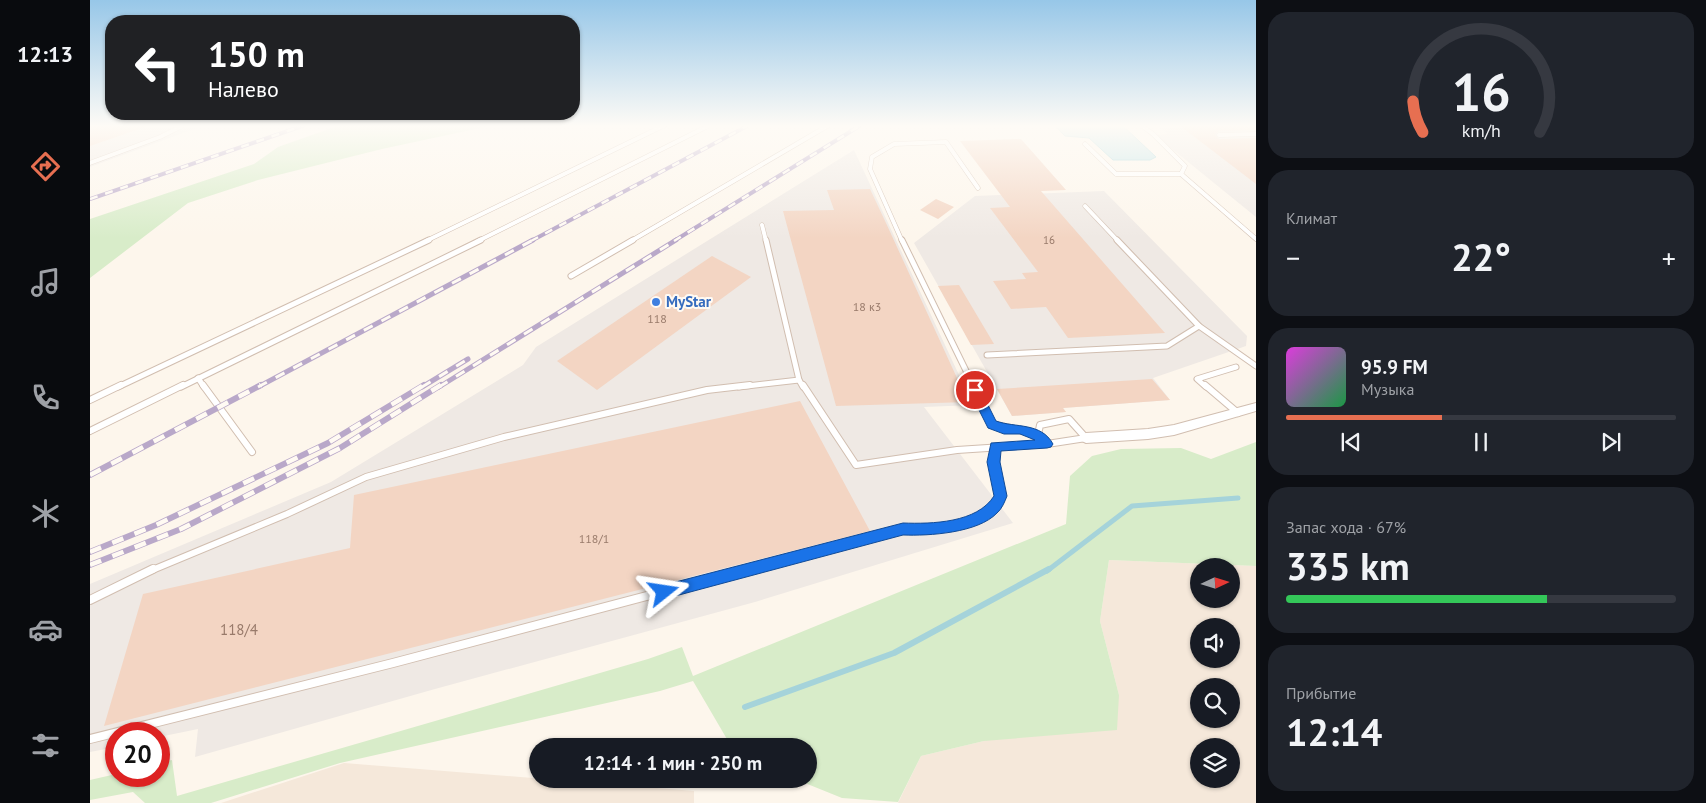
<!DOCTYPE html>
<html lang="ru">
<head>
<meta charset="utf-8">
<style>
  body { margin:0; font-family:"PT Sans",sans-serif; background:#20242c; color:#f1f3f6; height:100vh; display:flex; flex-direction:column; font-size:19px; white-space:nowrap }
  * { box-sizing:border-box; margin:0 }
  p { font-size:16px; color:#9ea1a6 }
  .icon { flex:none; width:28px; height:28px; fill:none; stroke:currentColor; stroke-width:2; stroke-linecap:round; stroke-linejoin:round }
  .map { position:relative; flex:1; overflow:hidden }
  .sheet { display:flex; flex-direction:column; gap:12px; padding:12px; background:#0d0f14; width:450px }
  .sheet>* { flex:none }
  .top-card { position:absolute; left:15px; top:15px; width:475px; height:105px; border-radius:20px; box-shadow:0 1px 4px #0004; background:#202124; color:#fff; overflow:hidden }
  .needle { width:32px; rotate:86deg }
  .controls { position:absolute; left:1100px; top:558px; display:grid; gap:10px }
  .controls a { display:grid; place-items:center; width:50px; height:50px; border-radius:50%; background:#171b24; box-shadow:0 1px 4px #0004; font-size:25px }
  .speed { position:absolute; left:15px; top:722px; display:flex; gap:10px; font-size:25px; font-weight:700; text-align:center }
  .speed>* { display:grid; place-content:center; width:65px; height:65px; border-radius:50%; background:#171b24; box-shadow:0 1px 4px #0004; line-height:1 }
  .speed .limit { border:8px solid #d22; background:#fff; color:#111 }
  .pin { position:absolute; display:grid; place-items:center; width:42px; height:42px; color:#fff; margin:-21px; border:2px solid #fff; border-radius:50%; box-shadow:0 1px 5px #0007 }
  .me { position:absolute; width:55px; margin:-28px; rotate:75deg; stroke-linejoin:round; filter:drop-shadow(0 0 4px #0008) }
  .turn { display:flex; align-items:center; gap:18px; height:105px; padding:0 20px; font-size:22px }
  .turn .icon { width:65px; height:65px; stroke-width:2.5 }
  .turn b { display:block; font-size:35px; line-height:42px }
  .big { font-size:38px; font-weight:700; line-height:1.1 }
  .sheet .widget { flex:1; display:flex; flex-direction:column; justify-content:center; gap:8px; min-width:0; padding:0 18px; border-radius:20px; background:#20242c }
  .sheet .dial { align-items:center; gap:0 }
  .dial svg { height:130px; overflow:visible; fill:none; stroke:#363941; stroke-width:7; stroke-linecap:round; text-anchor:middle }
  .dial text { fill:#f1f3f6; stroke:none }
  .song { display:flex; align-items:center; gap:15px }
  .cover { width:60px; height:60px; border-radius:8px; background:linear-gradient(135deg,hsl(300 70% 55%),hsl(140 70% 35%)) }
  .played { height:5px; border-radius:2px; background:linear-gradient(90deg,#e76f51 40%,#363941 40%) }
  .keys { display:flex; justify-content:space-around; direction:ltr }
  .heat { display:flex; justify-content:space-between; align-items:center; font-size:28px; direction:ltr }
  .charge { height:8px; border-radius:4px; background:linear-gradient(90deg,#34c759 67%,#363941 0) }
  .trip { position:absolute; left:439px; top:738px; width:288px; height:50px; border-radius:25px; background:#171b24; box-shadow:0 1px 4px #0004; font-weight:700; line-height:50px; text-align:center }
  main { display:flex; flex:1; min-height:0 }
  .tab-bar { display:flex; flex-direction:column; width:90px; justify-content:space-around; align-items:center; background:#090b0e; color:#9ea1a6 }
  .tab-bar .icon { width:35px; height:35px }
  .tab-bar .on { color:#e76f51 }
  .tab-bar b { font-size:22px; color:#f1f3f6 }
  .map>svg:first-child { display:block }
</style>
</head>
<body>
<main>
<nav class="tab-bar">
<b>12:13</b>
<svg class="icon on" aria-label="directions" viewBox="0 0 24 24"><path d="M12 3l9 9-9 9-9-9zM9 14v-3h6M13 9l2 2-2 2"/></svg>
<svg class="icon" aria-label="music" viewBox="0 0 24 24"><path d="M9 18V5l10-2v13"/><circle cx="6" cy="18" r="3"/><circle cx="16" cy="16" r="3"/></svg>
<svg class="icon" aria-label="phone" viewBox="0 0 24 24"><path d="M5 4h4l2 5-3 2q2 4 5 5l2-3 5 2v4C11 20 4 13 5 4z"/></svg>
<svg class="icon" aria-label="climate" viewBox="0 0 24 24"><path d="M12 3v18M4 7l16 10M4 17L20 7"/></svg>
<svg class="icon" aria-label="car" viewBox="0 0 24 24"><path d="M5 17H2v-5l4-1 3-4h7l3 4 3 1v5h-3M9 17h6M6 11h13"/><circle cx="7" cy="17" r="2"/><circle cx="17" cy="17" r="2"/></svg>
<svg class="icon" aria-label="filters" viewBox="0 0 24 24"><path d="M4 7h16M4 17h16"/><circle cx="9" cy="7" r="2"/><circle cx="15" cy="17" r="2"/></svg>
</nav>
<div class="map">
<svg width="1166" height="803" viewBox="0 0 1166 803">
  <rect width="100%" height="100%" fill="#fdf6ec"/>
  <g fill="#f5e8da" fill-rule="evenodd">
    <path d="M 1019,560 L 1166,566 L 1166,803 L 808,803 L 831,756 L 894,741 L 1029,695 L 1010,621 ZM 1109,566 L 1141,566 L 1141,599 L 1109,599 ZM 1109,626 L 1141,626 L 1141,659 L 1109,659 ZM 1109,686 L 1141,686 L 1141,719 L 1109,719 ZM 1109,746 L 1141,746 L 1141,779 L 1109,779 Z"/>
    <path d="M 254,763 L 604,791 L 604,803 L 131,803 Z"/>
  </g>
  <g fill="#efe9e4">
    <path d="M 0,125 L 115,125 L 0,167 Z"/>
    <path d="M 1067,125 L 1166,125 L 1166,217 L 1065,135 L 1078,134 Z"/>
    <path d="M 764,150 L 883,405 L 834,407 L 923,523 L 665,602 L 345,689 L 105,757 L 108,729 L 69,737 L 69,734 L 26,734 L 26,747 L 0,752 L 0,584 L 241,482 L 433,365 L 446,347 Z"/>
    <path d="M 1014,191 L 1157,336 L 1156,346 L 1063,378 L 1080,400 L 973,408 L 976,412 L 922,416 L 824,243 L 885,196 Z"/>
  </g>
  <g fill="#d8ecc9">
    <path d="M 250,125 L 404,125 L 292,149 L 168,180 L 98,203 L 0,278 L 0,219 L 164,164 L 188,147 Z"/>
    <path d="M 1166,442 L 1166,566 L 1019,560 L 1010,621 L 1029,695 L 1027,730 L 894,741 L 831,756 L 808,802 L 752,798 L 705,779 L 718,779 L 718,746 L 641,746 L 603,681 L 570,691 L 250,763 L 121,803 L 55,803 L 43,792 L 0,800 L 0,780 L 26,774 L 26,776 L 69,776 L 69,763 L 82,760 L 87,796 L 558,659 L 592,647 L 603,676 L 976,524 L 980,476 L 1002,456 L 1031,449 L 1091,448 L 1121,459 Z"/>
  </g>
  <path fill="#bfe3e8" stroke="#a5d3da" d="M 964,125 L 1032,125 L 1066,157 L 1060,160 L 1023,160 L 999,138 L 975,136 Z"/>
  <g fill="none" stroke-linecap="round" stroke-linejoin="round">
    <path stroke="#a5d3da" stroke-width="5" d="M 957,571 L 1042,506 L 1148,498"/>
    <path stroke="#a5d3da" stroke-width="6" d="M 655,707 L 804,653 L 959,569"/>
  </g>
  <g fill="#f3d5c3">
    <path d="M 0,125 L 55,125 L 55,127 L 0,146 Z"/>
    <path d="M 1089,125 L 1166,125 L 1166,130 L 1129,131 L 1125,135 L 1129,139 L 1166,138 L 1166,184 Z"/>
    <path d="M 931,139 L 976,190 L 951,191 L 1075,333 L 978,338 L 956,307 L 921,309 L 903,281 L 936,279 L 932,273 L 948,272 L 900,208 L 920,207 L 870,141 Z"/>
    <path d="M 780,189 L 796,223 L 878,402 L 746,406 L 693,211 L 744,210 L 737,190 Z"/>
    <path d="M 846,199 L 864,207 L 848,219 L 830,210 Z"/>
    <path d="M 622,256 L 661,277 L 507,390 L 467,361 Z"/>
    <path d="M 869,285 L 904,344 L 881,345 L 848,286 Z"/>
    <path d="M 1062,379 L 1080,400 L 973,408 L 976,412 L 922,416 L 907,389 Z"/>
    <path d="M 710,401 L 780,531 L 14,726 L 53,594 L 260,548 L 264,495 Z"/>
  </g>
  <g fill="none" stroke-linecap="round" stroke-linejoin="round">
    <g stroke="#d1beb0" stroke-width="5">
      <g id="lane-far3">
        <path d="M 1051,125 L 1063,134 L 1095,166 L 1091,174"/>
        <path d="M 1129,135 L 1166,134"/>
        <path d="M 995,144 L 1026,174 L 1091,174 L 1166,239"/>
        <path d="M 0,163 L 70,137 L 94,125"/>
        <path d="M 995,206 L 1028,241"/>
        <path d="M 672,225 L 676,241"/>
        <path d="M 336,241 L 575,125"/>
        <path d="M 388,241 L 620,125"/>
        <path d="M 541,241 L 739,125"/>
        <path d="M 812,241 L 780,169 L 782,157 L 804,144 L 856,142 L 888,188"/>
      </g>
    </g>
    <g stroke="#d1beb0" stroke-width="7">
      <g id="lane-far2">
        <path d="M 676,240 L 709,380 L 713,387"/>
        <path d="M 812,240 L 884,387"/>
        <path d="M 1027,240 L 1109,326"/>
        <path d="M 481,276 L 543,240"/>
        <path d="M 897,355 L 1077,346 L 1109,326 L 1166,366"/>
        <path d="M 108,378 L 114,387"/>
        <path d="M 28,387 L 339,240"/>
        <path d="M 91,387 L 391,240"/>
        <path d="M 649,387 L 709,380"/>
        <path d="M 1116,387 L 1107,379 L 1146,367"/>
      </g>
    </g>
    <g stroke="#d1beb0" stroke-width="8">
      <g id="lane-far1">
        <path d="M 113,385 L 162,452"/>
        <path d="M 713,385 L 766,465 L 867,450 L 957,444 L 996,438"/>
        <path d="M 883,385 L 902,424 L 938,432 L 957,444"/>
        <path d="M 1115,385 L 1148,413"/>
        <path d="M 0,400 L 31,385"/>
        <path d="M 0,431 L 93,385"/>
        <path d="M 948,435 L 950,425 L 979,419 L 996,438"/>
        <path d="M 60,571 L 197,514 L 276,477 L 414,437 L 617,390 L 660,385"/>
        <path d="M 654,571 L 813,529 L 847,528 L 873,524 L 895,515 L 904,508 L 911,496 L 904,463 L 906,447"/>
      </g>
    </g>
    <g stroke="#d1beb0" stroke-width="10">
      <g id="lane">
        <path d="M 0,600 L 63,569"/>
        <path d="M 0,739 L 303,663 L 659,569"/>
      </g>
    </g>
    <g stroke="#d1beb0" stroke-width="2">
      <path id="street" d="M 1166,403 L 1166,411 L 1084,435 L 1058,439 L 996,443 L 992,441 L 990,438 L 992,435 L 996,433 L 1058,429 L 1084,425 Z"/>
    </g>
    <use href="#lane-far3" stroke="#fff" stroke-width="4"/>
    <use href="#lane-far2" stroke="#fff" stroke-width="5"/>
    <use href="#lane-far1" stroke="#fff" stroke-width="6"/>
    <use href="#lane" stroke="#fff" stroke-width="8"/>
    <use href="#street" fill="#fff" fill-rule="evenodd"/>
    <g stroke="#b9a8c9" stroke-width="4">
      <g id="rail-far2">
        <path d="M 0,199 L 215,125"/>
        <path d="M 441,241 L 659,125"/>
        <path d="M 584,241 L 771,125"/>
      </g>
    </g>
    <g stroke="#b9a8c9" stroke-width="5">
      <g id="rail-far1">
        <path d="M 168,387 L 443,240"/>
        <path d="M 332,387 L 378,359"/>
        <path d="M 349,387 L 586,240"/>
      </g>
    </g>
    <g stroke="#b9a8c9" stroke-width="6">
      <g id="rail">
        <path d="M 0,475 L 171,385"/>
        <path d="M 0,552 L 66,525 L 238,443 L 334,385"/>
        <path d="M 0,565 L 91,529 L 250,448 L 351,385"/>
      </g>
    </g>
    <use href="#rail-far2" stroke="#fffaf3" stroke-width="2.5" stroke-dasharray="8" stroke-linecap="butt"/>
    <use href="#rail-far1" stroke="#fffaf3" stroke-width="3" stroke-dasharray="10" stroke-linecap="butt"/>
    <use href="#rail" stroke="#fffaf3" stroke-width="4.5" stroke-dasharray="12" stroke-linecap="butt"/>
  </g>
  <linearGradient id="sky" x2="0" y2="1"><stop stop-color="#97c7e8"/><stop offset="0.53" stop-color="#fefbf6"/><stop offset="1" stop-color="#fefbf6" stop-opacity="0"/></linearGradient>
  <rect width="1166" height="238" fill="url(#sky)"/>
  <path fill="#1a73e8" stroke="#114b97" d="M 885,386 L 889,387 L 906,421 C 925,428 951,422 963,444 L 961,447 L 957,448 L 911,451 L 910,462 L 917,496 C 915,501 912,509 907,513 C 888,533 839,536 813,535 L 574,599 L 569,597 L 567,592 L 569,587 L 574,585 L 813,523 C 842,524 887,523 904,496 L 897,462 L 901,443 L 945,440 L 930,434 L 914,434 L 898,428 L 879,390 Z"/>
  <circle fill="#3f7fe0" stroke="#fffaf3" stroke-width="2" cx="566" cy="302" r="5"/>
  <g text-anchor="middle" stroke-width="4" stroke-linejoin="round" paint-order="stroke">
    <g font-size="11" fill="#987a6a">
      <text x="959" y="244">16</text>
    </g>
    <g font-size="12" fill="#987a6a">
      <text x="777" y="311">18 к3</text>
      <text x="567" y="323">118</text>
      <text x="504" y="543">118/1</text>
    </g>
    <g font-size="15" font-weight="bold" fill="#366cbe" stroke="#fffaf3" text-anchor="start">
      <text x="576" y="307">MyStar</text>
    </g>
    <g font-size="15" fill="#987a6a">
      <text x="149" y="635">118/4</text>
    </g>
  </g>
</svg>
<div class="controls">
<a><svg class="needle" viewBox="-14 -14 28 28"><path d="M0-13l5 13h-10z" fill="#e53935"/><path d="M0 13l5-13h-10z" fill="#9ea1a6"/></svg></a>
<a><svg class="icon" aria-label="sound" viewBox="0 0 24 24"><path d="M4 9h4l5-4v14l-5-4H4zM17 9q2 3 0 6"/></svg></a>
<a><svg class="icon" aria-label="search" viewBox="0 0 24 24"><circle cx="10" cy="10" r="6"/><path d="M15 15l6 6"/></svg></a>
<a><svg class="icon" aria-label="layers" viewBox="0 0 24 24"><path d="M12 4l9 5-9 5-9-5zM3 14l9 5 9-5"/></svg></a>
</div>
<div class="speed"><div class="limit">20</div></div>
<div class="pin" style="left:885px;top:390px;background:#d93025"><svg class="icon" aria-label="arrive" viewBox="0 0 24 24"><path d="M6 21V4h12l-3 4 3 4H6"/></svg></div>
<svg class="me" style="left:574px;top:592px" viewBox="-20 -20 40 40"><path d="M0-17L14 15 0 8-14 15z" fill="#1a73e8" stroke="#fff" stroke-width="4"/></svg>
<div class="trip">12:14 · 1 мин · 250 m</div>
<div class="top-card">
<div class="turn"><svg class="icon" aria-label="left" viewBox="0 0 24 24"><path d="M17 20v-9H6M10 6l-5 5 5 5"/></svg><div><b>150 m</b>Налево</div></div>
</div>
</div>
<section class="sheet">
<div class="widget dial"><svg viewBox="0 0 100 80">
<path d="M14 69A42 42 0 1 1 86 69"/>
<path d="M14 69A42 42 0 0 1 8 50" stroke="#e76f51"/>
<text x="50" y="56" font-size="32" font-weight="700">16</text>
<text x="50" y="72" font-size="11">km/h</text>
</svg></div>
<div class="widget"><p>Климат</p>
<div class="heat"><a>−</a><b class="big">22°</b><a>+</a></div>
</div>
<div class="widget">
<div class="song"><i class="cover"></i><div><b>95.9 FM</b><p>Музыка</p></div></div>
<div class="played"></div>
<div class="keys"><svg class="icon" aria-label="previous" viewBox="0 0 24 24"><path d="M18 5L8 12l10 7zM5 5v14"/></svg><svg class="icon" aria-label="pause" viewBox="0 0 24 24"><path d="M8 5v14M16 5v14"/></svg><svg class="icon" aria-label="next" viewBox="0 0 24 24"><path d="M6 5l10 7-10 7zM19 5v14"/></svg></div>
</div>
<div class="widget"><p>Запас хода · 67%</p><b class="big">335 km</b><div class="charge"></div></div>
<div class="widget"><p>Прибытие</p><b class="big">12:14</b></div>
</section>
</main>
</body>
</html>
